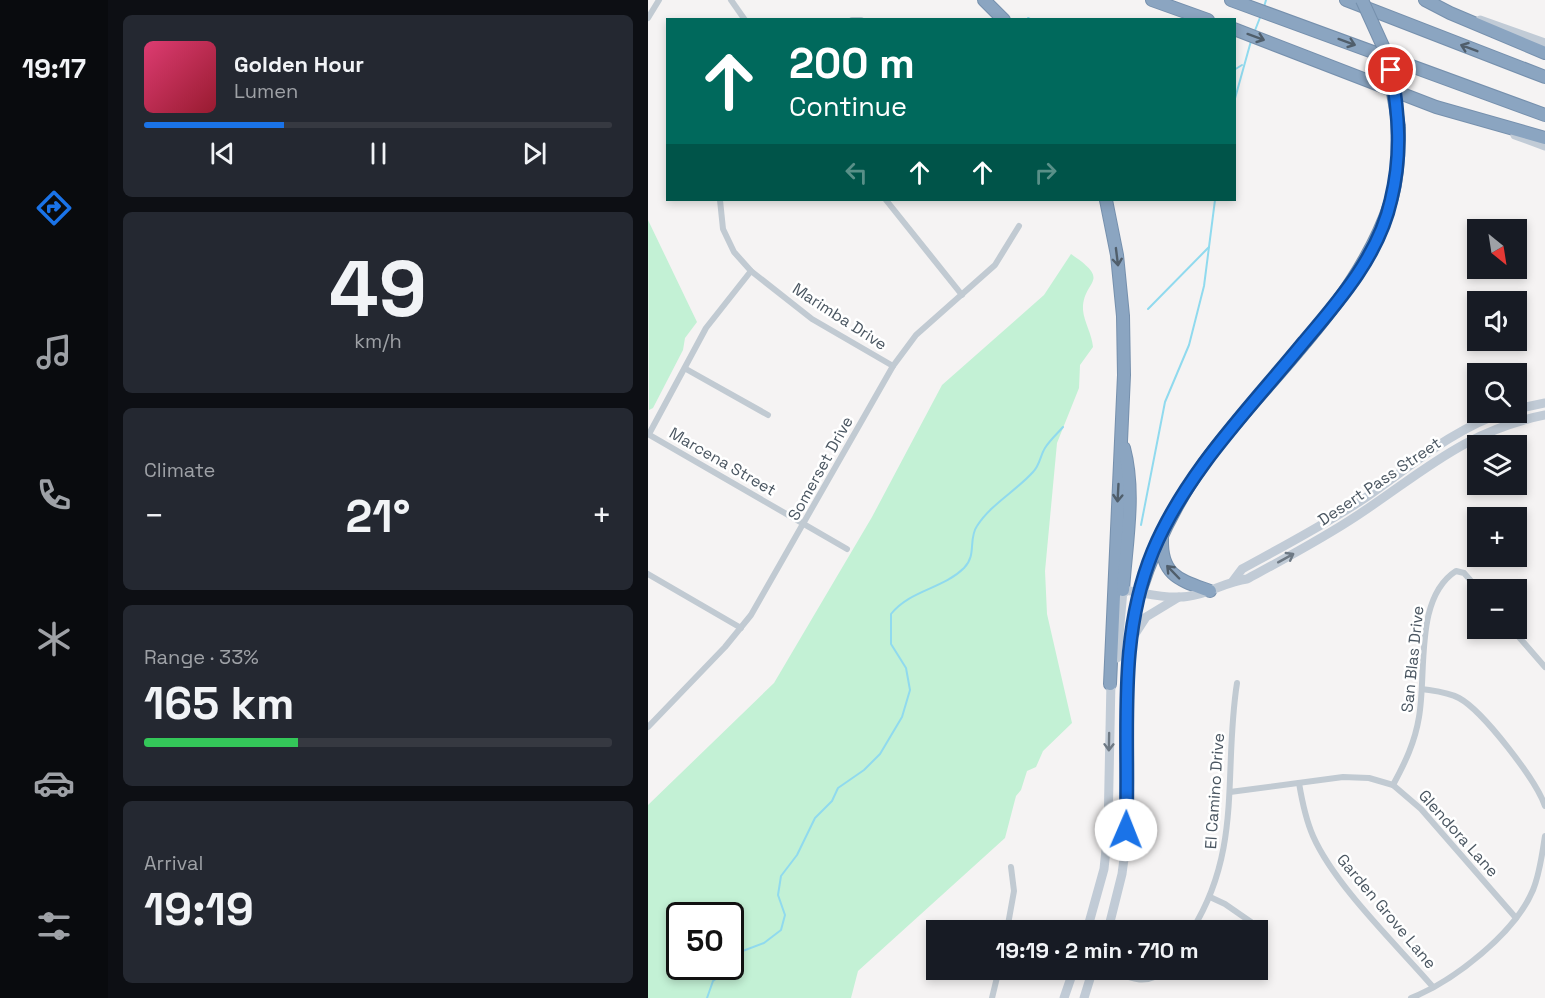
<!DOCTYPE html>
<html lang="en">
<head>
<meta charset="utf-8">
<style>
  body { margin:0; font-family:"Space Grotesk",sans-serif; background:#242831; color:#f1f3f6; height:100vh; display:flex; flex-direction:column; font-size:22px; white-space:nowrap }
  * { box-sizing:border-box; margin:0 }
  p { font-size:20px; color:#9ea1a6 }
  .icon { flex:none; width:33px; height:33px; fill:none; stroke:currentColor; stroke-width:2; stroke-linecap:round; stroke-linejoin:round }
  .map { position:relative; flex:1; overflow:hidden }
  .drawer { display:flex; flex-direction:column; gap:15px; padding:15px; background:#0d0f14; width:540px }
  .drawer>* { flex:none }
  .banner { position:absolute; left:18px; top:18px; width:570px; height:183px; border-radius:0px; box-shadow:0 3px 9px #0003; background:#00695c; color:#fff; overflow:hidden }
  .needle { width:39px; rotate:150deg }
  .tools { position:absolute; left:819px; top:219px; display:grid; gap:12px }
  .tools a { display:grid; place-items:center; width:60px; height:60px; border-radius:0px; background:#171b24; box-shadow:0 3px 9px #0003; font-size:30px }
  .speed { position:absolute; left:18px; top:902px; display:flex; gap:12px; font-size:30px; font-weight:700; text-align:center }
  .speed>* { display:grid; place-content:center; width:78px; height:78px; border-radius:50%; background:#171b24; box-shadow:0 3px 9px #0003; line-height:1 }
  .speed .limit { border:3px solid #111; border-radius:9px; background:#fff; color:#111 }
  .pin { position:absolute; display:grid; place-items:center; width:51px; height:51px; color:#fff; margin:-26px; border:3px solid #fff; border-radius:50%; box-shadow:0 2px 6px #0007 }
  .me { position:absolute; width:66px; margin:-33px; rotate:1deg; stroke-linejoin:round; filter:drop-shadow(0 0 4px #0008) }
  .turn { display:flex; align-items:center; gap:21px; height:126px; padding:0 24px; font-size:27px }
  .turn .icon { width:78px; height:78px; stroke-width:2.5 }
  .turn b { display:block; font-size:42px; line-height:51px }
  .lanes { display:flex; align-items:center; height:57px; padding:0 24px; background:#0003; justify-content:center; gap:30px; direction:ltr }
  .lanes .off { opacity:.35 }
  .big { font-size:45px; font-weight:700; line-height:1.1 }
  .drawer .widget { flex:1; display:flex; flex-direction:column; justify-content:center; gap:9px; min-width:0; padding:0 21px; border-radius:9px; background:#242831 }
  .drawer .dial { align-items:center; gap:0 }
  .dial b { font-size:78px; line-height:1 }
  .song { display:flex; align-items:center; gap:18px }
  .cover { width:72px; height:72px; border-radius:9px; background:linear-gradient(135deg,hsl(340 70% 55%),hsl(350 70% 35%)) }
  .played { height:6px; border-radius:3px; background:linear-gradient(90deg,#1a73e8 30%,#363941 30%) }
  .keys { display:flex; justify-content:space-around; direction:ltr }
  .heat { display:flex; justify-content:space-between; align-items:center; font-size:33px; direction:ltr }
  .charge { height:9px; border-radius:4px; background:linear-gradient(90deg,#34c759 33%,#363941 0) }
  .trip { position:absolute; left:278px; top:920px; width:342px; height:60px; border-radius:0px; background:#171b24; box-shadow:0 3px 9px #0003; font-weight:700; line-height:60px; text-align:center }
  main { display:flex; flex:1; min-height:0 }
  .tab-bar { display:flex; flex-direction:column; width:108px; justify-content:space-around; align-items:center; background:#090b0e; color:#9ea1a6 }
  .tab-bar .icon { width:42px; height:42px }
  .tab-bar .active { color:#1a73e8 }
  .tab-bar b { font-size:27px; color:#f1f3f6 }
  .map>svg:first-child { display:block }
</style>
</head>
<body>
<main>
<nav class="tab-bar">
<b>19:17</b>
<svg class="icon active" aria-label="directions" viewBox="0 0 24 24"><path d="M12 3l9 9-9 9-9-9zM9 14v-3h6M13 9l2 2-2 2"/></svg>
<svg class="icon" aria-label="music" viewBox="0 0 24 24"><path d="M9 18V5l10-2v13"/><circle cx="6" cy="18" r="3"/><circle cx="16" cy="16" r="3"/></svg>
<svg class="icon" aria-label="phone" viewBox="0 0 24 24"><path d="M5 4h4l2 5-3 2q2 4 5 5l2-3 5 2v4C11 20 4 13 5 4z"/></svg>
<svg class="icon" aria-label="climate" viewBox="0 0 24 24"><path d="M12 3v18M4 7l16 10M4 17L20 7"/></svg>
<svg class="icon" aria-label="car" viewBox="0 0 24 24"><path d="M5 17H2v-5l4-1 3-4h7l3 4 3 1v5h-3M9 17h6M6 11h13"/><circle cx="7" cy="17" r="2"/><circle cx="17" cy="17" r="2"/></svg>
<svg class="icon" aria-label="filters" viewBox="0 0 24 24"><path d="M4 7h16M4 17h16"/><circle cx="9" cy="7" r="2"/><circle cx="15" cy="17" r="2"/></svg>
</nav>
<section class="drawer">
<div class="widget">
<div class="song"><i class="cover"></i><div><b>Golden Hour</b><p>Lumen</p></div></div>
<div class="played"></div>
<div class="keys"><svg class="icon" aria-label="previous" viewBox="0 0 24 24"><path d="M18 5L8 12l10 7zM5 5v14"/></svg><svg class="icon" aria-label="pause" viewBox="0 0 24 24"><path d="M8 5v14M16 5v14"/></svg><svg class="icon" aria-label="next" viewBox="0 0 24 24"><path d="M6 5l10 7-10 7zM19 5v14"/></svg></div>
</div>
<div class="widget dial"><b>49</b><p>km/h</p></div>
<div class="widget"><p>Climate</p>
<div class="heat"><a>−</a><b class="big">21°</b><a>+</a></div>
</div>
<div class="widget"><p>Range · 33%</p><b class="big">165 km</b><div class="charge"></div></div>
<div class="widget"><p>Arrival</p><b class="big">19:19</b></div>
</section>
<div class="map">
<svg width="897" height="998" viewBox="0 0 897 998">
  <rect width="100%" height="100%" fill="#f5f3f3"/>
  <g fill="#c3f1d5" fill-rule="evenodd">
    <path d="M 0,220 L 49,322 L 37,338 L 35,350 L 5,408 L 1,410 Z"/>
    <path d="M 423,254 C 466,283 434,279 435,310 C 436,322 444,334 445,347 L 432,365 L 431,388 L 409,443 L 397,571 L 399,614 L 424,723 L 395,751 L 388,767 L 379,771 L 373,790 L 368,796 L 357,838 L 210,971 L 203,998 L 0,998 L 0,805 L 126,683 L 224,517 L 294,385 L 396,295 ZM 32,915 L 82,915 L 82,966 L 32,966 Z"/>
  </g>
  <g fill="none" stroke-linecap="round" stroke-linejoin="round">
    <g stroke="#90daee" stroke-width="2">
      <path d="M 616,7 L 618,0"/>
      <path d="M 380,18 L 384,20"/>
      <path d="M 606,33 L 613,15"/>
      <path d="M 586,70 L 594,65"/>
      <path d="M 586,102 L 603,41"/>
      <path d="M 500,309 L 561,247"/>
      <path d="M 493,525 L 517,402 L 541,345 L 556,286 L 567,200"/>
      <path d="M 59,998 L 65,981 L 84,967 L 92,952 L 116,943 L 133,930 L 137,915 L 130,895 L 133,876 L 149,855 L 167,818 L 184,801 L 190,788 L 216,770 L 232,754 L 254,717 L 262,690 L 258,668 L 243,644 L 243,614 C 262,590 295,589 316,568 C 329,555 320,539 329,526 C 343,504 368,491 385,472 C 392,465 392,456 397,448 C 402,440 409,434 415,427"/>
    </g>
    <g stroke="#7690ad" stroke-width="14">
      <g id="highway">
        <path d="M 336,0 L 356,20"/>
        <path d="M 504,0 L 560,20"/>
        <path d="M 583,0 L 897,115"/>
        <path d="M 698,0 L 897,77"/>
        <path d="M 777,0 L 802,13 L 897,53"/>
        <path d="M 586,29 L 788,107 L 897,138"/>
        <path d="M 458,200 L 469,255 L 475,316 L 476,375 L 462,684"/>
        <path d="M 514,539 C 513,576 532,580 562,591"/>
        <path d="M 475,590 C 478,544 488,493 476,448"/>
        <path d="M 492,592 C 509,539 534,491 568,447 C 630,369 709,300 742,204 C 750,181 751,151 751,127"/>
      </g>
    </g>
    <g stroke="#c1cad2" stroke-width="6">
      <path d="M 83,0 L 97,20"/>
      <path d="M 0,18 L 11,0"/>
      <path d="M 204,20 L 213,20"/>
      <path d="M 72,200 L 75,229 L 86,252 L 103,271 L 164,319 L 245,366"/>
      <path d="M 238,200 L 314,295"/>
      <path d="M 38,369 L 120,415"/>
      <path d="M 0,434 L 199,549"/>
      <path d="M 1,434 L 58,328 L 103,271"/>
      <path d="M 0,574 L 93,628"/>
      <path d="M 863,628 L 897,667"/>
      <path d="M 774,689 C 786,691 800,692 811,698 C 835,711 888,780 897,806"/>
      <path d="M 0,727 L 77,647 L 103,615 L 245,366 L 268,335 L 347,265 L 371,226"/>
      <path d="M 651,783 C 654,801 658,820 665,836 C 687,886 749,945 785,987"/>
      <path d="M 745,785 C 757,763 767,742 771,717 C 779,672 766,598 808,571 L 816,573 L 831,590"/>
      <path d="M 582,792 L 695,777 L 721,778 L 745,785 L 773,809 L 868,918"/>
      <path d="M 562,897 L 577,904 L 603,922"/>
      <path d="M 359,930 L 366,891 L 363,867"/>
      <path d="M 544,930 C 595,848 575,772 589,683"/>
      <path d="M 459,969 C 479,977 500,988 516,969"/>
      <path d="M 344,998 L 351,969"/>
      <path d="M 763,998 C 806,981 867,933 885,890 C 892,873 894,854 897,836"/>
    </g>
    <g stroke="#c1cbd6" stroke-width="9">
      <path d="M 832,20 L 897,43"/>
      <path d="M 867,135 L 897,146"/>
      <path d="M 868,409 L 897,403"/>
      <path d="M 585,581 L 594,569 C 636,546 678,524 717,498 C 762,467 804,429 857,412"/>
      <path d="M 483,640 L 498,617 L 531,597"/>
      <path d="M 469,658 L 475,590 C 493,592 512,598 531,597 C 555,597 576,582 599,579 C 636,559 674,539 710,515 C 775,472 817,431 897,415"/>
      <path d="M 439,930 L 456,869 L 460,830 L 463,680"/>
      <path d="M 460,930 L 474,874 L 477,851 L 479,666 L 481,642 L 492,592"/>
      <path d="M 416,998 L 426,969"/>
      <path d="M 436,998 L 445,969"/>
    </g>
    <use href="#highway" stroke="#8ba5c1" stroke-width="12"/>
    <g stroke="#7690ad" stroke-width="14" stroke-linecap="butt">
      <path id="highway-bridge" d="M 714,0 L 738,53 L 751,127"/>
    </g>
    <use href="#highway-bridge" stroke="#8ba5c1" stroke-width="12"/>
  </g>
  <defs><path id="oneway-shaft" d="M-6 0H5M1.5-3L5.5 0L1.5 3" fill="none" stroke-width="1.6" stroke-linecap="round" stroke-linejoin="round" transform="scale(1.5)"/></defs>
  <g stroke="#505e6b">
    <use href="#oneway-shaft" transform="translate(608 37) rotate(20)"/>
    <use href="#oneway-shaft" transform="translate(699 42) rotate(20)"/>
    <use href="#oneway-shaft" transform="translate(821 48) rotate(-159)"/>
    <use href="#oneway-shaft" transform="translate(469 257) rotate(83)"/>
    <use href="#oneway-shaft" transform="translate(470 493) rotate(93)"/>
    <use href="#oneway-shaft" transform="translate(525 572) rotate(-134)"/>
  </g>
  <g stroke="#6e7984">
    <use href="#oneway-shaft" transform="translate(638 558) rotate(-29)"/>
    <use href="#oneway-shaft" transform="translate(461 742) rotate(91)"/>
  </g>
  <g fill="none" stroke-linecap="round" stroke-linejoin="round">
    <g stroke="#114b97" stroke-width="15">
      <path id="route" d="M 478,830 C 482,735 468,641 505,551 C 538,472 602,408 656,342 C 691,301 731,255 743,200 C 754,156 751,114 743,70"/>
    </g>
    <use href="#route" stroke="#1a73e8" stroke-width="10"/>
  </g>
  <g text-anchor="middle" stroke-width="5" stroke-linejoin="round" paint-order="stroke">
    <g font-size="16" fill="#4a5661" stroke="#fff">
      <text transform="translate(192 316) rotate(33)" y="6">Marimba Drive</text>
      <text transform="translate(75 461) rotate(30)" y="6">Marcena Street</text>
      <text transform="translate(172 468) rotate(-61)" y="6">Somerset Drive</text>
      <text transform="translate(731 481) rotate(-34)" y="6">Desert Pass Street</text>
      <text transform="translate(764 659) rotate(-84)" y="6">San Blas Drive</text>
      <text transform="translate(566 791) rotate(-86)" y="6">El Camino Drive</text>
      <text transform="translate(811 833) rotate(48)" y="6">Glendora Lane</text>
      <text transform="translate(739 911) rotate(50)" y="6">Garden Grove Lane</text>
    </g>
  </g>
</svg>
<div class="tools">
<a><svg class="needle" viewBox="-14 -14 28 28"><path d="M0-13l5 13h-10z" fill="#e53935"/><path d="M0 13l5-13h-10z" fill="#9ea1a6"/></svg></a>
<a><svg class="icon" aria-label="sound" viewBox="0 0 24 24"><path d="M4 9h4l5-4v14l-5-4H4zM17 9q2 3 0 6"/></svg></a>
<a><svg class="icon" aria-label="search" viewBox="0 0 24 24"><circle cx="10" cy="10" r="6"/><path d="M15 15l6 6"/></svg></a>
<a><svg class="icon" aria-label="layers" viewBox="0 0 24 24"><path d="M12 4l9 5-9 5-9-5zM3 14l9 5 9-5"/></svg></a>
<a>+</a>
<a>−</a>
</div>
<div class="speed"><div class="limit">50</div></div>
<div class="pin" style="left:743px;top:70px;background:#d93025"><svg class="icon" aria-label="arrive" viewBox="0 0 24 24"><path d="M6 21V4h12l-3 4 3 4H6"/></svg></div>
<svg class="me" style="left:478px;top:830px" viewBox="-20 -20 40 40"><circle r="19" fill="#fff"/><path d="M0-13L10 11 0 6-10 11z" fill="#1a73e8"/></svg>
<div class="trip">19:19 · 2 min · 710 m</div>
<div class="banner">
<div class="turn"><svg class="icon" aria-label="ahead" viewBox="0 0 24 24"><path d="M12 20V5M6 11l6-6 6 6"/></svg><div><b>200 m</b>Continue</div></div>
<div class="lanes"><svg class="icon off" aria-label="left" viewBox="0 0 24 24"><path d="M17 20v-9H6M10 6l-5 5 5 5"/></svg><svg class="icon" aria-label="ahead" viewBox="0 0 24 24"><path d="M12 20V5M6 11l6-6 6 6"/></svg><svg class="icon" aria-label="ahead" viewBox="0 0 24 24"><path d="M12 20V5M6 11l6-6 6 6"/></svg><svg class="icon off" aria-label="right" viewBox="0 0 24 24"><path d="M7 20v-9h11M14 6l5 5-5 5"/></svg></div>
</div>
</div>
</main>
</body>
</html>
